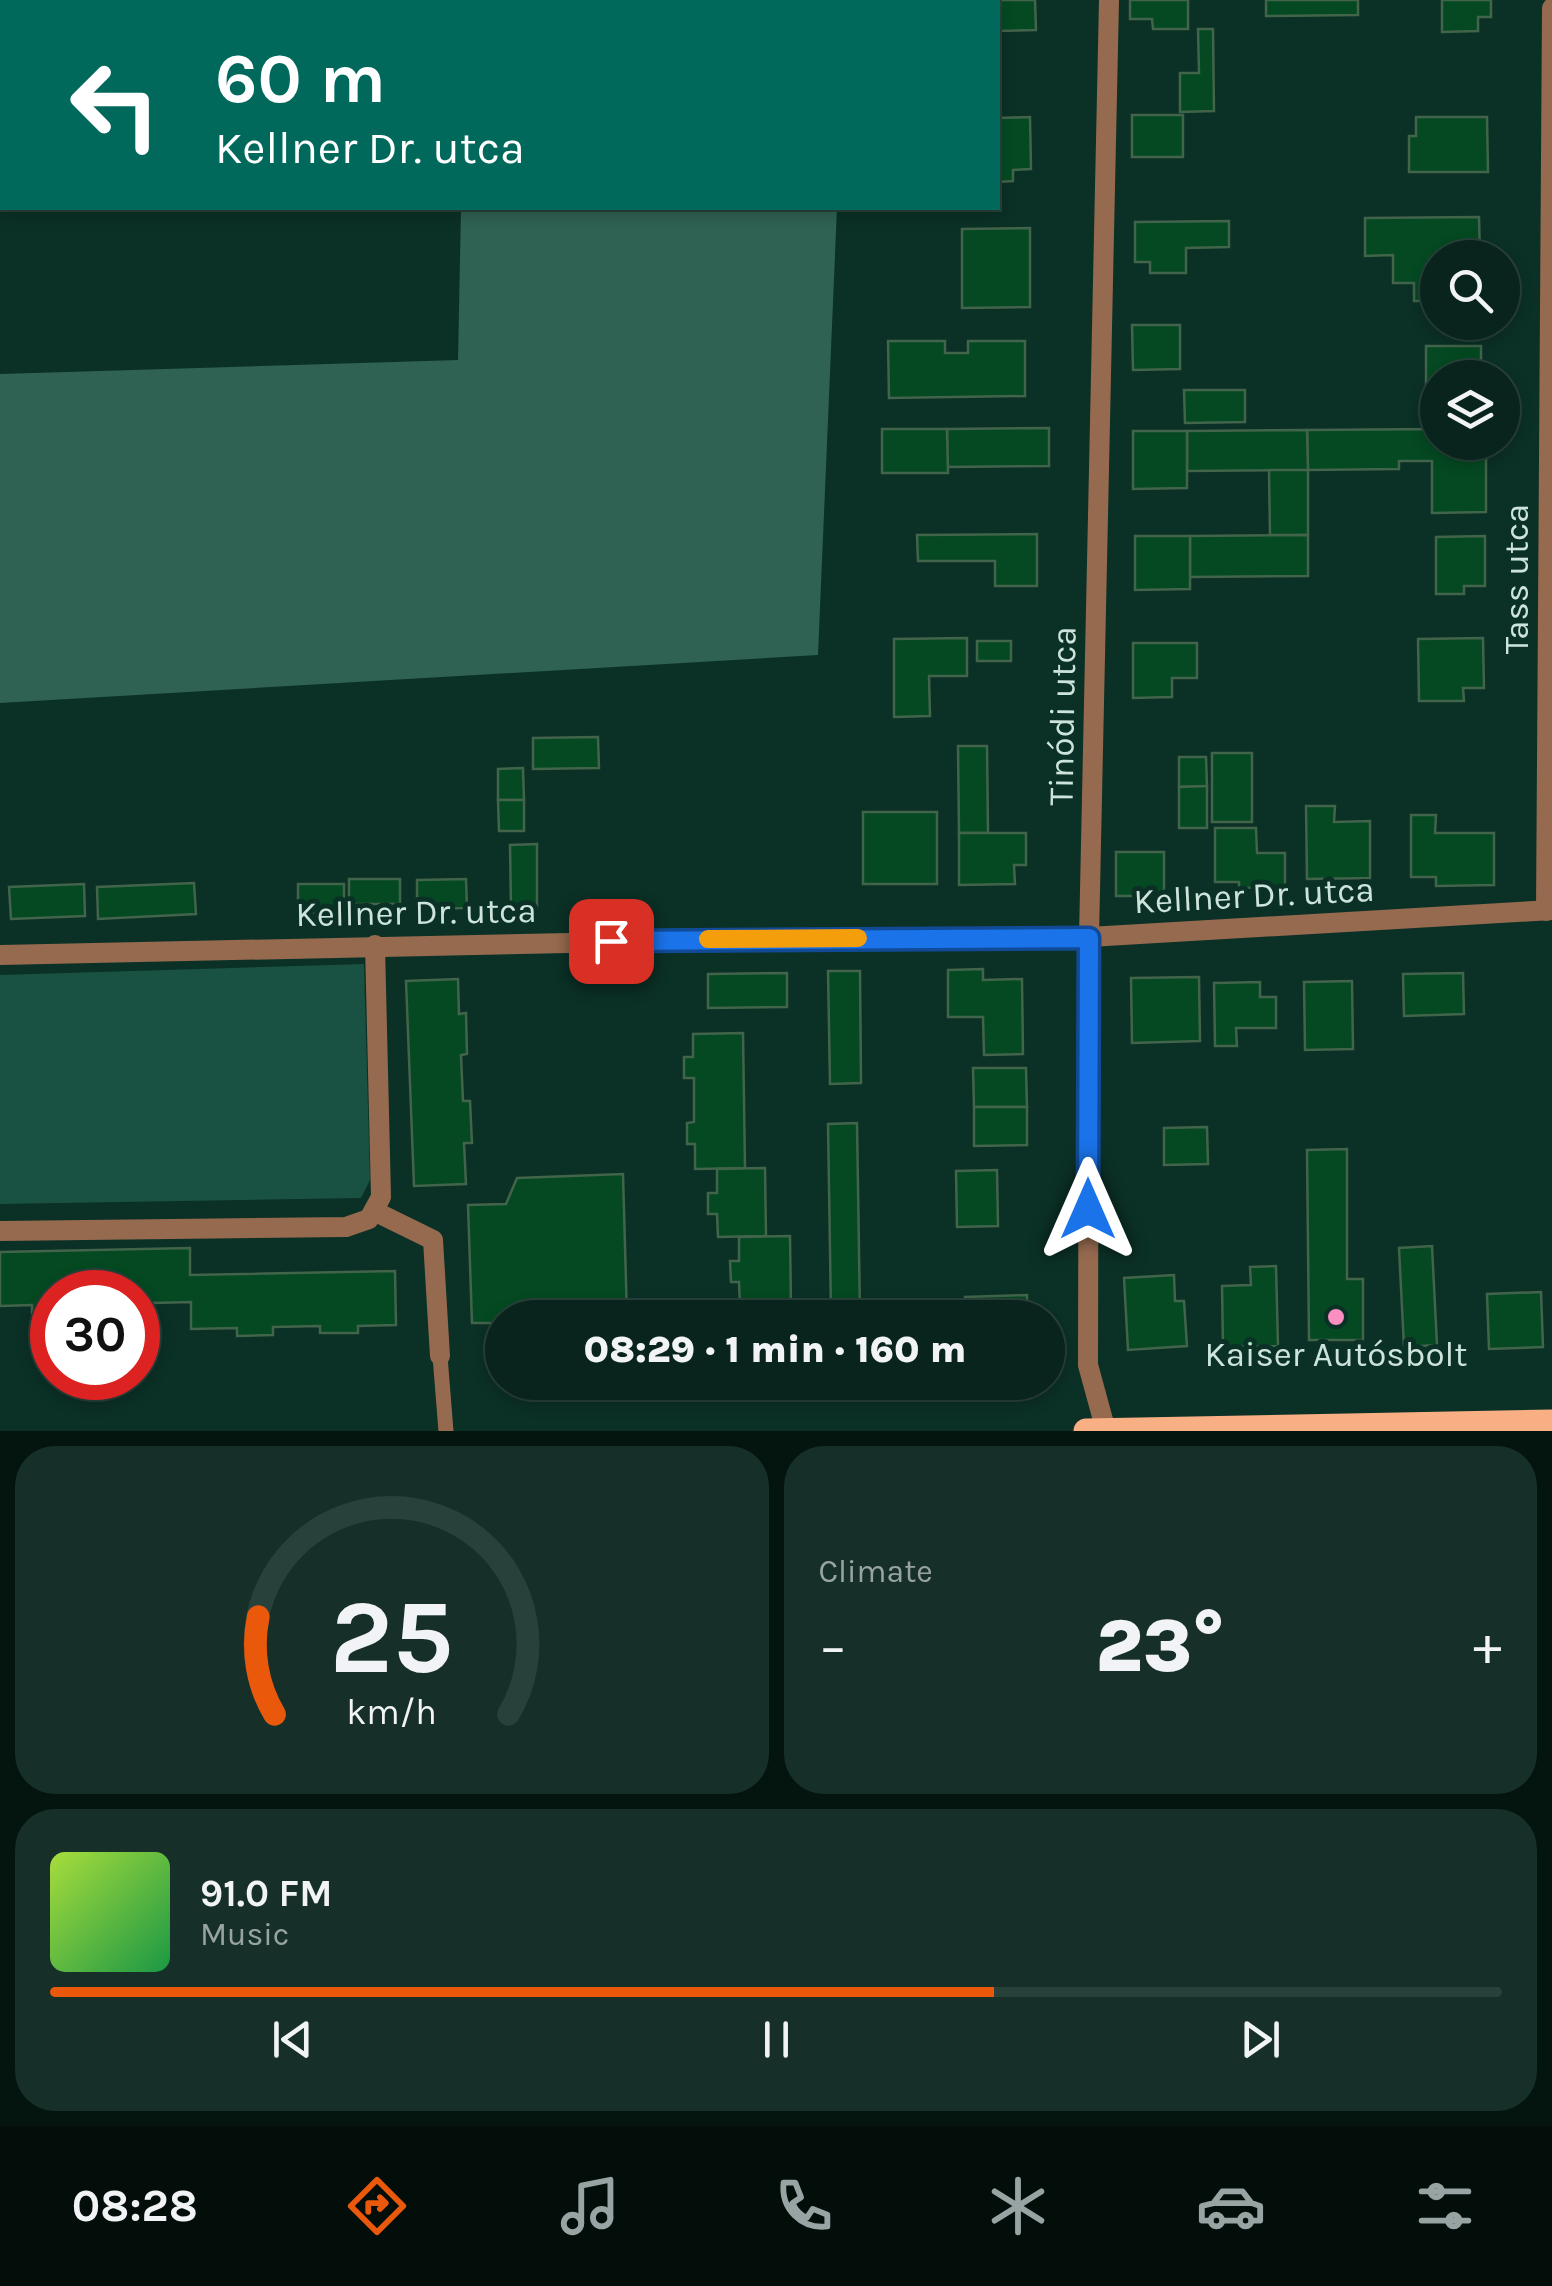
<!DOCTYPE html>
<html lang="en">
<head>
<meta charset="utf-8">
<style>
  body { margin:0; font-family:Karla,sans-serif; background:#163029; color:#f1f3f6; height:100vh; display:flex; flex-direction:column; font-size:38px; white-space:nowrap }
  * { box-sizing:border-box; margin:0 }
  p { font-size:32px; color:#98a4a3 }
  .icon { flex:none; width:55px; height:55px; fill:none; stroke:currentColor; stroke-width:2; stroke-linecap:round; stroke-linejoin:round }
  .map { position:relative; height:1431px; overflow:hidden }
  .details { display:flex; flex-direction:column; gap:15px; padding:15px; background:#04140f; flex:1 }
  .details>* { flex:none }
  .top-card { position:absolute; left:0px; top:0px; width:1000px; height:210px; box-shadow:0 5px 15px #0003,0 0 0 2px #29413b; background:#00695c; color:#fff; overflow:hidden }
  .fabs { position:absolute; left:1420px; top:240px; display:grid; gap:20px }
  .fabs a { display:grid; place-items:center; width:100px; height:100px; border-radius:50%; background:#08241c; box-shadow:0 5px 15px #0003,0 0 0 2px #29413b; font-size:50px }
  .speed { position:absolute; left:30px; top:1270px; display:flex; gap:20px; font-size:50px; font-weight:700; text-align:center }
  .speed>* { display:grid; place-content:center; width:130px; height:130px; border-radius:50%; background:#08241c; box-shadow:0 5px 15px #0003,0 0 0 2px #29413b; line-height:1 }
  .speed .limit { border:15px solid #d22; background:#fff; color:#111 }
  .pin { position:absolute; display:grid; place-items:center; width:85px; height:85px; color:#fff; margin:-42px; border-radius:20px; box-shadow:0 5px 15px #0006 }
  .me { position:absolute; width:110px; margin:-55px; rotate:0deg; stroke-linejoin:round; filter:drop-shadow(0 0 8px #0008) }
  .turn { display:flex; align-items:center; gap:35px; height:210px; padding:0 50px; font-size:45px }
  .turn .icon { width:130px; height:130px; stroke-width:2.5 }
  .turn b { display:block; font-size:70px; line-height:85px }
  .big { font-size:75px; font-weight:800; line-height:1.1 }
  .details .widget { flex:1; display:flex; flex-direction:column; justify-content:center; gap:15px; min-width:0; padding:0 35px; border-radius:40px; background:#163029 }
  .details .dial { align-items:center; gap:0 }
  .dial svg { height:260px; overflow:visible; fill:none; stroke:#29413b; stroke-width:7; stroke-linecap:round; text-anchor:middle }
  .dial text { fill:#f1f3f6; stroke:none }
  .song { display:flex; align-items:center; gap:30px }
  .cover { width:120px; height:120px; border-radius:15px; background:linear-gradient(135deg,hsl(80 70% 55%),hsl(140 70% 35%)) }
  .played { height:10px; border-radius:5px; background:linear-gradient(90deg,#ea580c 65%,#29413b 65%) }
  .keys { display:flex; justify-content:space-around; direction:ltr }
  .heat { display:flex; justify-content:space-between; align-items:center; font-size:55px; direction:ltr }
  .details .tiles { flex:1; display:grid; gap:15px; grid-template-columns:1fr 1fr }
  .widget:last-child { grid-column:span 2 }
  .trip { position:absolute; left:485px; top:1300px; width:580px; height:100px; border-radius:50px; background:#08241c; box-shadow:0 5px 15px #0003,0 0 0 2px #29413b; font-weight:800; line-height:100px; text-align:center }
  .tab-bar { display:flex; height:160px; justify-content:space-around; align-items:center; background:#030e0b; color:#98a4a3 }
  .tab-bar .icon { width:70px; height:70px }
  .tab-bar .current { color:#ea580c }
  .tab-bar b { font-size:45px; color:#f1f3f6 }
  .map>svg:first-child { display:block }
</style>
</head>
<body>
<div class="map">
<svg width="1552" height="1431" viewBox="0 0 1552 1431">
  <rect width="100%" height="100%" fill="#0b3026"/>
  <path fill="#195242" d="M 364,964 L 370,1180 L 361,1198 L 0,1204 L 0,975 Z"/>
  <g fill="#2f6253">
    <path d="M 464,0 L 846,0 L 464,2 Z"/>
    <path d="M 461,208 L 837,208 L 818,655 L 0,703 L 0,374 L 458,360 Z"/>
  </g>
  <g fill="#044922" stroke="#42644b" stroke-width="2.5">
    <path d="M 952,0 L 1035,0 L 1036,30 L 998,31 L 998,2 Z"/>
    <path d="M 1130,0 L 1188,0 L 1188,29 L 1153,29 L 1152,19 L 1130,19 Z"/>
    <path d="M 1266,0 L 1358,0 L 1358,15 L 1266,16 Z"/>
    <path d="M 1442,0 L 1491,0 L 1491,17 L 1478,17 L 1478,31 L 1442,32 Z"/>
    <path d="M 1198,29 L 1213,29 L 1214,111 L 1180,112 L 1180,73 L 1199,73 Z"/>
    <rect x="1132" y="115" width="51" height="42"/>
    <path d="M 1030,117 L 1031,169 L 1013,170 L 1013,181 L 998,182 L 998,118 Z"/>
    <path d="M 1416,117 L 1487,117 L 1488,172 L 1409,172 L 1409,136 L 1416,136 Z"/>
    <path d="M 1479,217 L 1480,258 L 1438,258 L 1438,301 L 1414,301 L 1414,283 L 1393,283 L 1393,255 L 1365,256 L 1365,218 Z"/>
    <path d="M 1229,221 L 1229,247 L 1186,248 L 1186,273 L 1150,273 L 1150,262 L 1135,262 L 1135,222 Z"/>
    <path d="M 1030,228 L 1030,307 L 962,308 L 962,229 Z"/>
    <path d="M 1132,325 L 1180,325 L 1180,369 L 1133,370 Z"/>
    <path d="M 888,341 L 945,341 L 945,353 L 968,353 L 968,341 L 1025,341 L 1025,396 L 889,398 Z"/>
    <path d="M 1426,346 L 1481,346 L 1481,378 L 1438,378 L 1438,402 L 1426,402 Z"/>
    <path d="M 1184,390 L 1245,390 L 1245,422 L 1185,423 Z"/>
    <path d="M 1049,428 L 1049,466 L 947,467 L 947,429 Z"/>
    <path d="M 882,429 L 947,429 L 948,473 L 882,473 Z"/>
    <path d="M 1438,429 L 1438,442 L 1486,442 L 1486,512 L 1432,513 L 1432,461 L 1399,461 L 1399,469 L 1308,470 L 1307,430 Z"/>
    <path d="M 1307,430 L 1308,470 L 1187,471 L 1187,431 Z"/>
    <path d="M 1133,431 L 1187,431 L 1187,488 L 1133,489 Z"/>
    <path d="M 1269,470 L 1308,470 L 1308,535 L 1270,535 Z"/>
    <path d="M 1037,534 L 1037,586 L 995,586 L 995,561 L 918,561 L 917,535 Z"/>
    <path d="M 1308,535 L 1308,576 L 1190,577 L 1190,536 Z"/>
    <path d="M 1135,536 L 1190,536 L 1190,589 L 1135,590 Z"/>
    <path d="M 1485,536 L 1485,586 L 1464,586 L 1464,594 L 1436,594 L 1436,537 Z"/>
    <path d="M 967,638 L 967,676 L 929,676 L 930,716 L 894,717 L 894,639 Z"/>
    <path d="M 1483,638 L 1484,688 L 1463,688 L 1464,701 L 1419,701 L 1418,639 Z"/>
    <rect x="977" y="641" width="34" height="20"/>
    <path d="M 1133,643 L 1197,643 L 1197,678 L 1172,678 L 1172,697 L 1133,698 Z"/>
    <path d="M 598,737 L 599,768 L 533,769 L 533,738 Z"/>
    <path d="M 958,746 L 987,746 L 988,833 L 959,833 Z"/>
    <rect x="1212" y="753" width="40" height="69"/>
    <path d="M 1179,757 L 1206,757 L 1207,786 L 1179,787 Z"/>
    <path d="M 523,768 L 524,800 L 498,800 L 498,769 Z"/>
    <path d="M 1207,786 L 1207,828 L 1179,828 L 1179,787 Z"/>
    <path d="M 498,800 L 524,800 L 524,831 L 499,831 Z"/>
    <path d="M 1306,806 L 1335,806 L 1334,822 L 1370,821 L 1370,878 L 1307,879 Z"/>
    <rect x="863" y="812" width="74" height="72"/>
    <path d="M 1411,815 L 1436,815 L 1435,833 L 1494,833 L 1494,885 L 1436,886 L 1436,877 L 1411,877 Z"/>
    <path d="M 1215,828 L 1256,828 L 1257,853 L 1285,853 L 1285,887 L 1239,888 L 1239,882 L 1215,882 Z"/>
    <path d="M 959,833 L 1026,833 L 1026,865 L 1014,865 L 1015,884 L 959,885 Z"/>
    <path d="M 537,844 L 537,908 L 511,909 L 510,845 Z"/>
    <rect x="1116" y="852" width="48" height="44"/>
    <rect x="349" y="879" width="51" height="25"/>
    <path d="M 466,879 L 467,908 L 417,909 L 417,880 Z"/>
    <path d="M 194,883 L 196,914 L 98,919 L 97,887 Z"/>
    <path d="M 84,884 L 85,916 L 11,919 L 9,887 Z"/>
    <path d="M 298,884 L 344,884 L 344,912 L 298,913 Z"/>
    <path d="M 983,969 L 983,980 L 1022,979 L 1023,1054 L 984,1055 L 983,1017 L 948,1017 L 948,970 Z"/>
    <path d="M 828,971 L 860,971 L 861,1083 L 830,1084 Z"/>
    <path d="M 787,973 L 787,1007 L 708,1008 L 708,974 Z"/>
    <path d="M 1463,973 L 1464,1014 L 1404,1016 L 1403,974 Z"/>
    <path d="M 1199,977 L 1200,1041 L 1132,1043 L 1131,978 Z"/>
    <path d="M 458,979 L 459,1014 L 466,1013 L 467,1054 L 461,1055 L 463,1101 L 470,1101 L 472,1143 L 464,1143 L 466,1184 L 414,1186 L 406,981 Z"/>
    <path d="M 1352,981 L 1353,1049 L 1305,1050 L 1304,982 Z"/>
    <path d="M 1260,982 L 1260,997 L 1276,997 L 1276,1028 L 1236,1028 L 1237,1046 L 1215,1046 L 1214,983 Z"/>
    <path d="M 743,1033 L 745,1168 L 695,1169 L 695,1144 L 687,1144 L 687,1123 L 694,1122 L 694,1078 L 684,1078 L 684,1057 L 693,1057 L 693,1034 Z"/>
    <path d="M 973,1068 L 1026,1068 L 1027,1107 L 974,1107 Z"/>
    <path d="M 974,1107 L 1027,1107 L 1027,1145 L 974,1146 Z"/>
    <path d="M 857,1123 L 860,1313 L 831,1313 L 828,1124 Z"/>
    <path d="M 1207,1127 L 1208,1164 L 1164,1165 L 1164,1128 Z"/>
    <path d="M 1347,1149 L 1347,1279 L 1363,1279 L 1363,1340 L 1309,1340 L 1307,1150 Z"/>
    <path d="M 765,1168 L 766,1236 L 718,1237 L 717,1214 L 708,1214 L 708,1193 L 717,1193 L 717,1169 Z"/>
    <path d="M 997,1170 L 998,1226 L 957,1227 L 956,1171 Z"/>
    <path d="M 623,1174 L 627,1318 L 502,1318 L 502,1323 L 472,1323 L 468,1205 L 506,1204 L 517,1178 Z"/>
    <path d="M 790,1236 L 791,1307 L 740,1308 L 739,1282 L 731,1282 L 730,1261 L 739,1261 L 739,1237 Z"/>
    <path d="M 1432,1246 L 1437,1345 L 1404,1347 L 1399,1248 Z"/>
    <path d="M 190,1248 L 190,1275 L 395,1271 L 396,1325 L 358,1326 L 358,1333 L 320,1333 L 320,1326 L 273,1327 L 273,1335 L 237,1336 L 237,1328 L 191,1329 L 191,1302 L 153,1303 L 154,1310 L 138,1310 L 138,1292 L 52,1292 L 52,1312 L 32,1313 L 32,1305 L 0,1306 L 0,1252 Z"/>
    <path d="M 1276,1266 L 1278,1346 L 1223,1347 L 1222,1286 L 1251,1285 L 1250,1267 Z"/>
    <path d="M 1174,1275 L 1175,1301 L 1184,1301 L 1187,1346 L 1128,1350 L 1124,1278 Z"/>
    <path d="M 1541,1292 L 1543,1347 L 1489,1349 L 1487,1294 Z"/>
    <path d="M 1027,1295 L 1027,1318 L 965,1318 L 965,1297 Z"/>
    <path d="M 928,1300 L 930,1318 L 863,1318 L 862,1304 Z"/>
  </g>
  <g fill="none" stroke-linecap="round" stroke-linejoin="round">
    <path stroke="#966a4f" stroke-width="15" d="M 440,1356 L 446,1431"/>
    <g stroke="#966a4f" stroke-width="20">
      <path d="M 1546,911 L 1552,8"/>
      <path d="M 0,955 L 808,938 L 1089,937 L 1552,910"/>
      <path d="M 376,1212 L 433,1240 L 440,1356"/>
      <path d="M 0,1231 L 346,1227 L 369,1219 L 381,1197 L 375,945"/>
      <path d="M 1106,1431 L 1088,1365 L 1089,937 L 1109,0"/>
    </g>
    <path stroke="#f8af84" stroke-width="25" d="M 1086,1431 L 1552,1422"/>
  </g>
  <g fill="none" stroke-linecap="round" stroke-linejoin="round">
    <g stroke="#114b97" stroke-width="25">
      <path id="route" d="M 611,941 L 1089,938 L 1088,1209"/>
    </g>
    <use href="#route" stroke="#1a73e8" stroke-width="18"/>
    <path stroke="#f59e0b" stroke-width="18" d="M 708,939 L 858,938"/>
  </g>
  <circle fill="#fc8fc1" stroke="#0b3026" stroke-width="4" cx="1336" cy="1317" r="10"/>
  <g text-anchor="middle" stroke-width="10" stroke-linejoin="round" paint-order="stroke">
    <g font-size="35" fill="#cce4db" stroke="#0b3026">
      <text transform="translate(1516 579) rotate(-90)" y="12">Tass utca</text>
      <text transform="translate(1062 716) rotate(-89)" y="12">Tinódi utca</text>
      <text transform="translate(1254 895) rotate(-3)" y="12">Kellner Dr. utca</text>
      <text transform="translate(416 912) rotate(-1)" y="12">Kellner Dr. utca</text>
    </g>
    <g font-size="35" fill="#cce4db" stroke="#0b3026">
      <text x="1336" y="1366">Kaiser Autósbolt</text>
    </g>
  </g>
</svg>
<div class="fabs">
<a><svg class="icon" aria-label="search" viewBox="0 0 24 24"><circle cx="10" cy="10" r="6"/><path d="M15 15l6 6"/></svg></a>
<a><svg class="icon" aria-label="layers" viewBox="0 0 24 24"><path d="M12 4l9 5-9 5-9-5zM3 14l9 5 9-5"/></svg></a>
</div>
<div class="speed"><div class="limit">30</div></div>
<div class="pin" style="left:611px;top:941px;background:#d93025"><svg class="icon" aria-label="arrive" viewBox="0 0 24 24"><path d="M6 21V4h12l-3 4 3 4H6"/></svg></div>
<svg class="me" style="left:1088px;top:1209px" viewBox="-20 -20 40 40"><path d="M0-17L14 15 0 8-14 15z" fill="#1a73e8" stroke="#fff" stroke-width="4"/></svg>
<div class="trip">08:29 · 1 min · 160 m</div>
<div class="top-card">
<div class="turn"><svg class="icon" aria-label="left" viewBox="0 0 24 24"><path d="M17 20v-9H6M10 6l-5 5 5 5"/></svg><div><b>60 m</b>Kellner Dr. utca</div></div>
</div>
</div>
<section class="details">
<div class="tiles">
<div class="widget dial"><svg viewBox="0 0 100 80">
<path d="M14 69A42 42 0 1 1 86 69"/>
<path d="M14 69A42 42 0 0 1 9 39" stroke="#ea580c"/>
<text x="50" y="56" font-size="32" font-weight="700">25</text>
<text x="50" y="72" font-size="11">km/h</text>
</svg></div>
<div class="widget"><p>Climate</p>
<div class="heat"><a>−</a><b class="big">23°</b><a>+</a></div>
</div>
<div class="widget">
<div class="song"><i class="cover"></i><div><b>91.0 FM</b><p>Music</p></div></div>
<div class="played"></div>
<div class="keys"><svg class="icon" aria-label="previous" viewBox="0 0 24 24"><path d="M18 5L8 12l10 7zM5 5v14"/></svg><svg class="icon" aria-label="pause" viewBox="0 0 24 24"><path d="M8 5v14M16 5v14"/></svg><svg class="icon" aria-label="next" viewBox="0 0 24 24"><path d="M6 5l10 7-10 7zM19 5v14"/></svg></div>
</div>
</div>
</section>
<nav class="tab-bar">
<b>08:28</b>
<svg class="icon current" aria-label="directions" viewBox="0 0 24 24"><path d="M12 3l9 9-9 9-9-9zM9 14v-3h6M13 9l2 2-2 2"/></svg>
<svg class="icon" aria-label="music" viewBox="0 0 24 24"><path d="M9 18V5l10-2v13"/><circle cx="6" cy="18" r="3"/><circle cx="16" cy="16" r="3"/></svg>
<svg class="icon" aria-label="phone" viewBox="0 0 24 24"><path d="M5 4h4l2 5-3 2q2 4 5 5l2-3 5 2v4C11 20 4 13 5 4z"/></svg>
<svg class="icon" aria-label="climate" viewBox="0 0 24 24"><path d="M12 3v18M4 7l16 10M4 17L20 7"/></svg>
<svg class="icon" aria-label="car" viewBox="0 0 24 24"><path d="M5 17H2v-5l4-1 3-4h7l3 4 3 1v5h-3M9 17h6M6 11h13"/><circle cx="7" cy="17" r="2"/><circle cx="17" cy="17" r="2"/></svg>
<svg class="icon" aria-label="filters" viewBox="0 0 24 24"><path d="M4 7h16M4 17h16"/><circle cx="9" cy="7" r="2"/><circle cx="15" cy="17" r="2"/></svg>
</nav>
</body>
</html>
